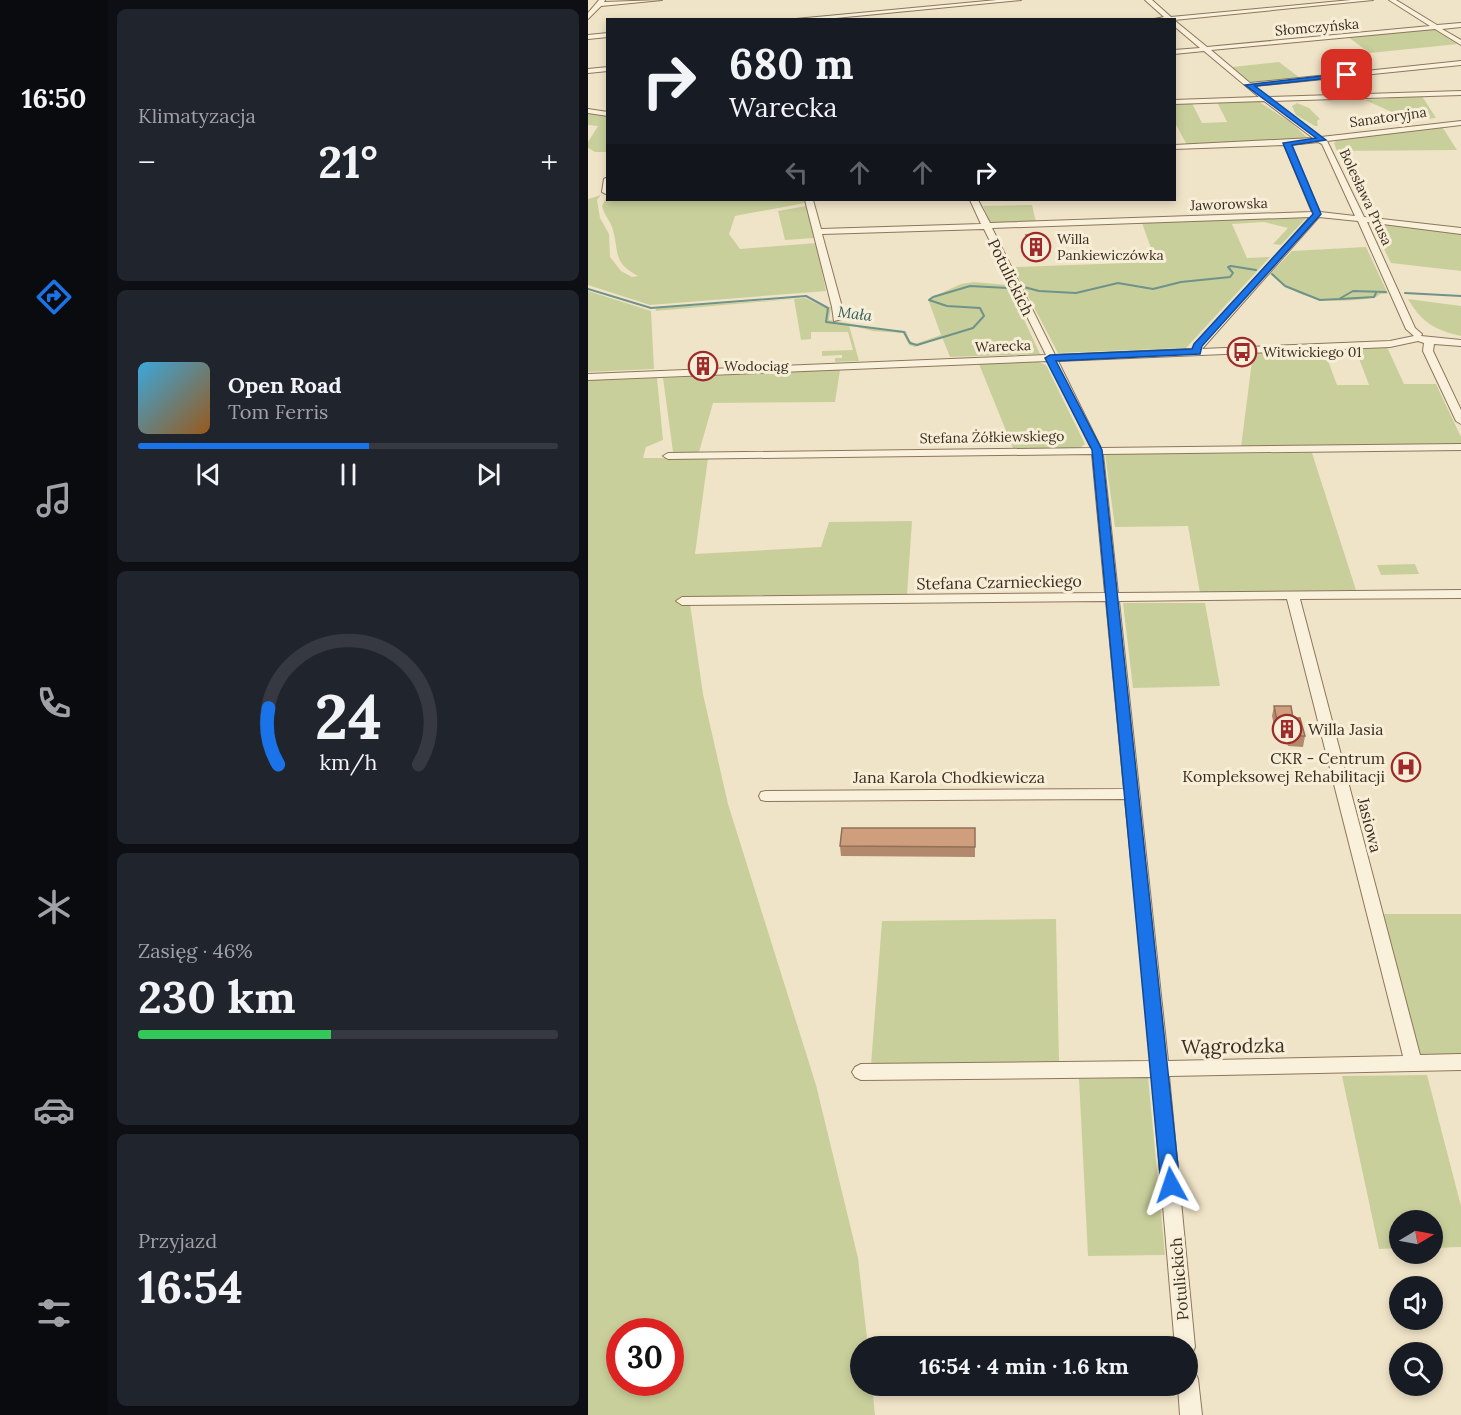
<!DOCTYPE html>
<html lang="pl">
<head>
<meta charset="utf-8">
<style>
  body { margin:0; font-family:Lora,serif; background:#20242c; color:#f1f3f6; height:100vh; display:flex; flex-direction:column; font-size:22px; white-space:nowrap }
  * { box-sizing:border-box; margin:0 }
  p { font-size:20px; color:#9ea1a6 }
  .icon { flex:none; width:33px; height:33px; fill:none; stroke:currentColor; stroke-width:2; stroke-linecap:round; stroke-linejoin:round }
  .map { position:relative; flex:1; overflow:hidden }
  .details { display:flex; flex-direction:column; gap:9px; padding:9px; background:#0d0f14; width:480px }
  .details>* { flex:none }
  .banner { position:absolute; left:18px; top:18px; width:570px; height:183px; border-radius:0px; box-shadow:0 3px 9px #0003; background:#171b24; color:#f1f3f6; overflow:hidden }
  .needle { width:39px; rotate:80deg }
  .controls { position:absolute; left:801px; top:1210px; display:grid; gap:12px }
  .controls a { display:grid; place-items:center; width:54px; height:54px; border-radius:50%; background:#171b24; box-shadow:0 3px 9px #0003; font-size:30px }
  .speed { position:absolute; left:18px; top:1318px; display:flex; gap:12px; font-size:30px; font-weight:700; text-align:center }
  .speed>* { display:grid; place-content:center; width:78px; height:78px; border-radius:50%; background:#171b24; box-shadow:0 3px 9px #0003; line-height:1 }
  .speed .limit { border:9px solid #d22; background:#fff; color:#111 }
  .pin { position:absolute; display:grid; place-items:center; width:51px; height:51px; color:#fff; margin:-26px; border-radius:12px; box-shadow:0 3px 9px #0006 }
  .me { position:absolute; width:66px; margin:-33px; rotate:355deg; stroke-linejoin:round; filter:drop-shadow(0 0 4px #0008) }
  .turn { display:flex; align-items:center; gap:21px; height:126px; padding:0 24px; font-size:27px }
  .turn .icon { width:78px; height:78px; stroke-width:2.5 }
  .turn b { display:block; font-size:42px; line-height:51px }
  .lanes { display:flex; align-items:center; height:57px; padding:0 24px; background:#0003; justify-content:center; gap:30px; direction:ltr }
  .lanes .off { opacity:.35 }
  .big { font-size:45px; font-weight:800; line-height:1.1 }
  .details .tile { flex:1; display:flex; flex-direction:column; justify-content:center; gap:9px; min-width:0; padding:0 21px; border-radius:9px; background:#20242c }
  .details .dial { align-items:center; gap:0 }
  .dial svg { height:156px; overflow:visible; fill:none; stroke:#363941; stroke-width:7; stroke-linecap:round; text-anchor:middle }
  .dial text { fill:#f1f3f6; stroke:none }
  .song { display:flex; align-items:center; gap:18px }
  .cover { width:72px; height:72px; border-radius:9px; background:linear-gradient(135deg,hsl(200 70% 55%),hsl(30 70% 35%)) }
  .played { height:6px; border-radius:3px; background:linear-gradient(90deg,#1a73e8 55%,#363941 55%) }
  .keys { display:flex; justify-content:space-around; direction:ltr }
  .heat { display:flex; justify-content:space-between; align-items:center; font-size:33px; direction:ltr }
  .charge { height:9px; border-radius:4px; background:linear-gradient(90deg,#34c759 46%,#363941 0) }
  .trip { position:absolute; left:262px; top:1336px; width:348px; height:60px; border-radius:30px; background:#171b24; box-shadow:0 3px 9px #0003; font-weight:800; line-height:60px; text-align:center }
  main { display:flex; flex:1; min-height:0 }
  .tab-bar { display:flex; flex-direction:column; width:108px; justify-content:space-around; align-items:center; background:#090b0e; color:#9ea1a6 }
  .tab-bar .icon { width:42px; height:42px }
  .tab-bar .current { color:#1a73e8 }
  .tab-bar b { font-size:27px; color:#f1f3f6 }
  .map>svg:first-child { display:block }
</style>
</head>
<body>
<main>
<nav class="tab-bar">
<b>16:50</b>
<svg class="icon current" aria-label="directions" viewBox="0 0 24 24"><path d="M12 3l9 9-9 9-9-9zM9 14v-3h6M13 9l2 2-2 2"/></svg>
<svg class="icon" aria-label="music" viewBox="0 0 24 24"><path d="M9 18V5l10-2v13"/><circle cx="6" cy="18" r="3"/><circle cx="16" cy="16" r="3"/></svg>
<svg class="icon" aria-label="phone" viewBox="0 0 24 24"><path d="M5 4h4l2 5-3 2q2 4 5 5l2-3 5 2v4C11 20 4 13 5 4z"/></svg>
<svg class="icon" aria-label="climate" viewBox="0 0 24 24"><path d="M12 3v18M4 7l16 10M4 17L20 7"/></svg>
<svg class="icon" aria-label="car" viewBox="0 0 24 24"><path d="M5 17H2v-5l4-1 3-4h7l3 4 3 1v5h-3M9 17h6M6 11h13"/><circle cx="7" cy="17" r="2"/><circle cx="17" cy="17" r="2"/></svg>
<svg class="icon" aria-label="filters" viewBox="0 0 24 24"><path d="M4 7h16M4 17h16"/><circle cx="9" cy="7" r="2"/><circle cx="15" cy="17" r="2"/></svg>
</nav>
<section class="details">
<div class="tile"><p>Klimatyzacja</p>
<div class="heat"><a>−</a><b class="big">21°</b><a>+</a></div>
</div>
<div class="tile">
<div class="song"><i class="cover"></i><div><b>Open Road</b><p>Tom Ferris</p></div></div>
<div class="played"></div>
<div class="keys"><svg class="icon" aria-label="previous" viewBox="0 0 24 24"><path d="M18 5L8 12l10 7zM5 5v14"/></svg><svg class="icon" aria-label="pause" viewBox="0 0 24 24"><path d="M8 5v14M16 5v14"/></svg><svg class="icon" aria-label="next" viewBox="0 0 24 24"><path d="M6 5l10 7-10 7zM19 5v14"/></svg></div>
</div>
<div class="tile dial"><svg viewBox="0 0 100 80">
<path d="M14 69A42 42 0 1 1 86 69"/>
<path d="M14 69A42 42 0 0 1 9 40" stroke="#1a73e8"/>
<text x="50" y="56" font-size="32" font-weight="700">24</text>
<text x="50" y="72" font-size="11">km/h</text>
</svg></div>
<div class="tile"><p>Zasięg · 46%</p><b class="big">230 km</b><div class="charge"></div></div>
<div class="tile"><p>Przyjazd</p><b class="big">16:54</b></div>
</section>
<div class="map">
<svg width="873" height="1415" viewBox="0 0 873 1415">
  <rect width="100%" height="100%" fill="#f0e4c8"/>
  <g fill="#c9cf9b" fill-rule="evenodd">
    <path d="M 846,29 L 870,44 L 782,53 L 760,37 Z"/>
    <path d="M 691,62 L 712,78 L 664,83 L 644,67 Z"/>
    <path d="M 834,96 L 848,118 L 824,120 L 816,118 L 816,113 L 808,114 L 777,100 Z"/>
    <path d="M 670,101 L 702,122 L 721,139 L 599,145 L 587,123 L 586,103 L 604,103 L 614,123 L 639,122 L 629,102 Z"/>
    <path d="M 709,103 L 721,108 L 732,119 L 729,121 L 730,126 L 727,126 L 708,115 L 704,106 Z"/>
    <path d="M 0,113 L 19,116 L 19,152 L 7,152 L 0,148 L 0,142 L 10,126 L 0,125 Z"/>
    <path d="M 853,125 L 869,150 L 749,151 L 746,143 L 750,139 Z"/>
    <path d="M 13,195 L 9,200 L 12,218 L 21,234 L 22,257 L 33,271 L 44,277 L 50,276 C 23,262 32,251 24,227 C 21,219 16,215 14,206 L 19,196 L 20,200 L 216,200 L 217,203 L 147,216 L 141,234 L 152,249 L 228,243 L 238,291 L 62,305 L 0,285 L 0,199 Z"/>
    <path d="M 444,205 L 448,222 L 403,224 L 395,206 Z"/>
    <path d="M 218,206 L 227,238 L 197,240 L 190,211 Z"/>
    <path d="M 719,217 L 693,245 L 685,244 L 700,228 L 676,222 L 644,224 L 659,258 L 682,257 L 598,348 L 470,353 L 425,267 L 568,262 L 554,223 Z"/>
    <path d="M 783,222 L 873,233 L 873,271 L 803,263 Z"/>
    <path d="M 778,247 L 800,294 C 789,293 792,297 784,298 C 744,304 713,302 682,274 L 704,251 Z"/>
    <path d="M 386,282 L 420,285 L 452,354 L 362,357 L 354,337 L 327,347 L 321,345 L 315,333 L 285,331 L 261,325 L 271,361 L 247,362 L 247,358 L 254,358 L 254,355 L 234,356 L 234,351 L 265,350 L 260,332 L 223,332 L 223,339 L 213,340 L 206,299 L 67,311 L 69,308 L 217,298 L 236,307 L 243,307 L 241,320 C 267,324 291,330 318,331 L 321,340 L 327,344 L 353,335 L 340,299 L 373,284 Z"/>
    <path d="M 0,291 L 63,311 L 66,369 L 0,372 Z"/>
    <path d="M 820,299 L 873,306 L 873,336 C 847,330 834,323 820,299 Z"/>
    <path d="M 799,347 L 816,384 L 848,384 L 873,437 L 873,444 L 653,447 L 665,353 L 736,350 L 749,385 L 781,385 L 767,348 Z"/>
    <path d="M 450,362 L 458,365 L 497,444 L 492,448 L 425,448 L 391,364 Z"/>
    <path d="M 252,370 L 247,402 L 125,403 L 111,452 L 85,452 L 75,378 Z"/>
    <path d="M 69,378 L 75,440 L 58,447 L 55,458 L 120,458 L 107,554 L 233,547 L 241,522 L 324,521 L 319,595 L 101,597 L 115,694 L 140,804 L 228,1085 L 270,1258 L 280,1347 L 273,1347 L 273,1386 L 284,1386 L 287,1415 L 0,1415 L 0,380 ZM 32,1332 L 82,1332 L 82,1383 L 32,1383 Z"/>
    <path d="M 724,453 L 768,590 L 612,593 L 600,526 L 527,527 L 517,454 Z"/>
    <path d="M 827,564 L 831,574 L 793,575 L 789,565 Z"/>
    <path d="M 535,603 L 617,603 L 632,686 L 545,688 Z"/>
    <path d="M 793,914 L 873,914 L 873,1055 L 832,1056 Z"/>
    <path d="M 468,919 L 471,1061 L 283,1065 L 294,921 Z"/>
    <path d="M 839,1075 L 873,1206 L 873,1247 L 845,1248 L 844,1221 L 812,1221 L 811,1248 L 791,1249 L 754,1076 Z"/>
    <path d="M 560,1077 L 577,1255 L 500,1256 L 491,1079 Z"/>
  </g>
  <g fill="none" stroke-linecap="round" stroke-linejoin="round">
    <g stroke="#6f938a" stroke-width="2">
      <path d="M 684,274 L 697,286 L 732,300 L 751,299 L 765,291 L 798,292"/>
      <path d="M 436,287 L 451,291 L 488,293 L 530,283 L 565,289 L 593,282 L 642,277 L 645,273 L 640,267 L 643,266 L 668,270"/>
      <path d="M 0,289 L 63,308 L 218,296 L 240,308 L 238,322 L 316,332 L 322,343 L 329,345 L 385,328 L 396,316 L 392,308 L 359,306 L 341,300 L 345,297 L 382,286 L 420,288"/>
      <path d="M 817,293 L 873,296"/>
      <path d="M 752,299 L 786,297 L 788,293"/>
    </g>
    <g stroke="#8d765c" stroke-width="2">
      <g id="minor">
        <path d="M 11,0 L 17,0 L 16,2 L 74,0 L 13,6 L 0,19 L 0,13 Z"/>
        <path d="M 409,0 L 433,0 L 227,20 L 197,20 Z"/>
        <path d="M 557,0 L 564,0 L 583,17 L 763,0 L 785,0 L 586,20 L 562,20 L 576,17 Z"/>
        <path d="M 801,0 L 808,0 L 849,25 L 873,23 L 873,27 L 854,29 L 873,40 L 873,45 L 847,29 L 623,50 L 662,83 L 873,61 L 873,65 L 666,86 L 679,97 L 873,91 L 873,95 L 684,101 L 733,137 L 873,121 L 873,125 L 739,141 L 776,217 L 873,228 L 873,234 L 779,222 L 827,328 L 834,334 L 833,336 L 873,340 L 873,346 L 846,344 L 845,351 L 873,410 L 873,424 L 868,421 L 835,351 L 836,343 L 830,341 L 802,347 L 470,361 L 513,448 L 873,444 L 873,450 L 515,454 L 530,593 L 873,590 L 873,598 L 712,599 L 832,1055 L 873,1054 L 873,1070 L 581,1076 L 607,1347 L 604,1354 L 600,1356 L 600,1347 L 587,1347 L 564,1077 L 273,1080 L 267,1077 L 264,1072 L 267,1067 L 273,1064 L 563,1061 L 537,799 L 178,801 L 173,800 L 171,796 L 173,792 L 178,791 L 536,789 L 518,601 L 94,605 L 88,601 L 94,597 L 517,593 L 504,454 L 80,459 L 75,456 L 80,453 L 503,448 L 460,361 L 0,380 L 0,374 L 458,355 L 396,229 L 234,234 L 254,307 L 254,319 L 246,321 L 244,307 L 217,200 L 225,200 L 233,229 L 393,224 L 382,200 L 390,200 L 402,223 L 724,212 L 696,145 L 586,149 L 586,145 L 725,138 L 676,101 L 586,104 L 586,100 L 671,97 L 616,51 L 586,54 L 586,50 L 612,48 L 586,26 L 586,20 L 619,47 L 842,26 ZM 730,142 L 734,144 L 767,216 L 732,212 L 703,145 ZM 722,217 L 604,349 L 467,355 L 404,228 ZM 731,217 L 770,221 L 818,329 L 826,336 L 802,341 L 614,349 ZM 699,599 L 815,1056 L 580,1061 L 531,601 Z"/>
        <path d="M 20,33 L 20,37 L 0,39 L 0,35 Z"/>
        <path d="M 20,67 L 20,71 L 0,73 L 0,69 Z"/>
        <path d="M 0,109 L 20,112 L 20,116 L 0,113 Z"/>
        <path d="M 20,177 L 20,194 L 18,194 L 14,192 L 16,179 Z"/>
        <path d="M 600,1369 L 607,1372 L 610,1379 L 614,1415 L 592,1415 L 590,1386 L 600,1386 Z"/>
      </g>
    </g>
    <use href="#minor" fill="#faf1dc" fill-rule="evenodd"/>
  </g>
  <g fill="#b2896c">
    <path d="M 438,235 L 460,244 L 460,252 L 443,254 L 438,244 Z"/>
    <path d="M 686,706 L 705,718 L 717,736 L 715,747 L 700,746 L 696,730 L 687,730 L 684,716 Z"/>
    <path d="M 387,828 L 387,857 L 253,856 L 252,846 Z"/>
  </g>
  <path fill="#916f58" d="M 460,244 L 460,252 L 443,254 L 443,246 Z"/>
  <g fill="#cf9f7d" stroke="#916f58" stroke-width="1.5">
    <path d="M 438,235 L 455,235 L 460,244 L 443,246 Z"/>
    <path d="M 686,706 L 703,706 L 705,718 L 712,718 L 717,736 L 702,736 L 698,720 L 689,720 Z"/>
    <path d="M 254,828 L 387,828 L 387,847 L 252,846 Z"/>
  </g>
  <path fill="#1a73e8" stroke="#114b97" stroke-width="1.5" d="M 759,73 L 761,76 L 667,86 L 738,140 L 704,145 L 733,214 L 614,346 L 612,354 L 468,361 L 514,450 L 592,1185 L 589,1191 L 583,1194 L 576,1191 L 573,1185 L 504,450 L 457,358 L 462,355 L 604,349 L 606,344 L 725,214 L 695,143 L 728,138 L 657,85 Z"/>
  <defs>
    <g id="building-ring" transform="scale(1.5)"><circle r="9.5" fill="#f7eed8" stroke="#9e2a2b" stroke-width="1.5"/><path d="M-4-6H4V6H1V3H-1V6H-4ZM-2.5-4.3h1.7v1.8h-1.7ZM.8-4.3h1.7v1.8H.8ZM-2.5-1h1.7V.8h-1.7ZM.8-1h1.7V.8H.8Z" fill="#9e2a2b"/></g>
    <g id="bus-ring" transform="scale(1.5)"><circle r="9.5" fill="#f7eed8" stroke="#9e2a2b" stroke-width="1.5"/><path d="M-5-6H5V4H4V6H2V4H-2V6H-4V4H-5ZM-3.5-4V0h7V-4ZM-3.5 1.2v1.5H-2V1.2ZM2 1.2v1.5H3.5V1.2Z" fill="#9e2a2b"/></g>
    <g id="hospital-ring" transform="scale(1.5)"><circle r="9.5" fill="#f7eed8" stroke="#9e2a2b" stroke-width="1.5"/><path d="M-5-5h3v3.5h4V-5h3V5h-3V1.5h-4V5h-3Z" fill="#9e2a2b"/></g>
  </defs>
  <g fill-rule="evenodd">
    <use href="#building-ring" x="448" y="247"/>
    <use href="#bus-ring" x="654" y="352"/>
    <use href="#building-ring" x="115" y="366"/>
    <use href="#building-ring" x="699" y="729"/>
    <use href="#hospital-ring" x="818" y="767"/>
  </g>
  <g text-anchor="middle" stroke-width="6" stroke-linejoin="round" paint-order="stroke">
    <g font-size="14" fill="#3d2e20" stroke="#f7eed8">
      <text transform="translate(729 27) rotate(-5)" y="5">Słomczyńska</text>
      <text transform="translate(800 117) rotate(-8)" y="5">Sanatoryjna</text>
      <text transform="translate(778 197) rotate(65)" y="5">Bolesława Prusa</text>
      <text transform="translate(641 204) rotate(-2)" y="5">Jaworowska</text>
      <text transform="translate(415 346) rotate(-2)" y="5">Warecka</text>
      <text transform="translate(404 437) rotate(-1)" y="5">Stefana Żółkiewskiego</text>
    </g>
    <g font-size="14" fill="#3d2e20" stroke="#f7eed8" text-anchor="start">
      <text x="469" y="244">Willa<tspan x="469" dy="16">Pankiewiczówka</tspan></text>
      <text x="675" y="357">Witwickiego 01</text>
      <text x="136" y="371">Wodociąg</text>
    </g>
    <g font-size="15" font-style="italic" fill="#2f5d5a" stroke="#f7eed8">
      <text transform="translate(267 314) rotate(7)" y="5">Mała</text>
    </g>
    <g font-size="16" fill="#3d2e20" stroke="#f7eed8">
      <text transform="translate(423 277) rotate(64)" y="6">Potulickich</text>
      <text transform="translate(411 582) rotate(-1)" y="6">Stefana Czarnieckiego</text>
      <text x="361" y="783">Jana Karola Chodkiewicza</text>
      <text transform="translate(782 825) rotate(76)" y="6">Jasiowa</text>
      <text transform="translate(591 1279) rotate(-95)" y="6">Potulickich</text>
    </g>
    <g font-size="16" fill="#3d2e20" stroke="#f7eed8" text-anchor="start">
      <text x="720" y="735">Willa Jasia</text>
      <text x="797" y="764" text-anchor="end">CKR - Centrum<tspan x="797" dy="18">Kompleksowej Rehabilitacji</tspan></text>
    </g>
    <g font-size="20" fill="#3d2e20" stroke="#f7eed8">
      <text transform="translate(645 1046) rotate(-1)" y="7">Wągrodzka</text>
    </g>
  </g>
</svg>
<div class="controls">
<a><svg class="needle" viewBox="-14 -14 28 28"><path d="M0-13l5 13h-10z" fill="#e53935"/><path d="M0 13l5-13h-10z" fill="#9ea1a6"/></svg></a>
<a><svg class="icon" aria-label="sound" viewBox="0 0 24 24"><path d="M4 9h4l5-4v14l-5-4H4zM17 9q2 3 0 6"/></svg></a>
<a><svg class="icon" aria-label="search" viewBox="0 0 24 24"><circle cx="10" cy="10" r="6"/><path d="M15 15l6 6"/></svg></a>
</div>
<div class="speed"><div class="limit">30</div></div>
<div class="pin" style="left:759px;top:75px;background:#d93025"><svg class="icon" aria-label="arrive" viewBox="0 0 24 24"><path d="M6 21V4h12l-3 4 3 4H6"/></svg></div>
<svg class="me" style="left:583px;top:1185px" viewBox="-20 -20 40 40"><path d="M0-17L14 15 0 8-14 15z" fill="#1a73e8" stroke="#fff" stroke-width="4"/></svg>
<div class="trip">16:54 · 4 min · 1.6 km</div>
<div class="banner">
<div class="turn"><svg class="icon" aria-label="right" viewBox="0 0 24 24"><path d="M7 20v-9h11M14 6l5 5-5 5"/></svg><div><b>680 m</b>Warecka</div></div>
<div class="lanes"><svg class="icon off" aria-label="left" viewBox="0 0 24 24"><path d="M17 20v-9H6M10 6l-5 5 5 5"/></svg><svg class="icon off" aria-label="ahead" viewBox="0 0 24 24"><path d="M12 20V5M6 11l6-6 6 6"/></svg><svg class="icon off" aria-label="ahead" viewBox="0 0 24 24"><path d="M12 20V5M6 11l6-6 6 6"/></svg><svg class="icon" aria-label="right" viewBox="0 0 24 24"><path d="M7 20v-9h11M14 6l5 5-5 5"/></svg></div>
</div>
</div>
</main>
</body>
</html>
